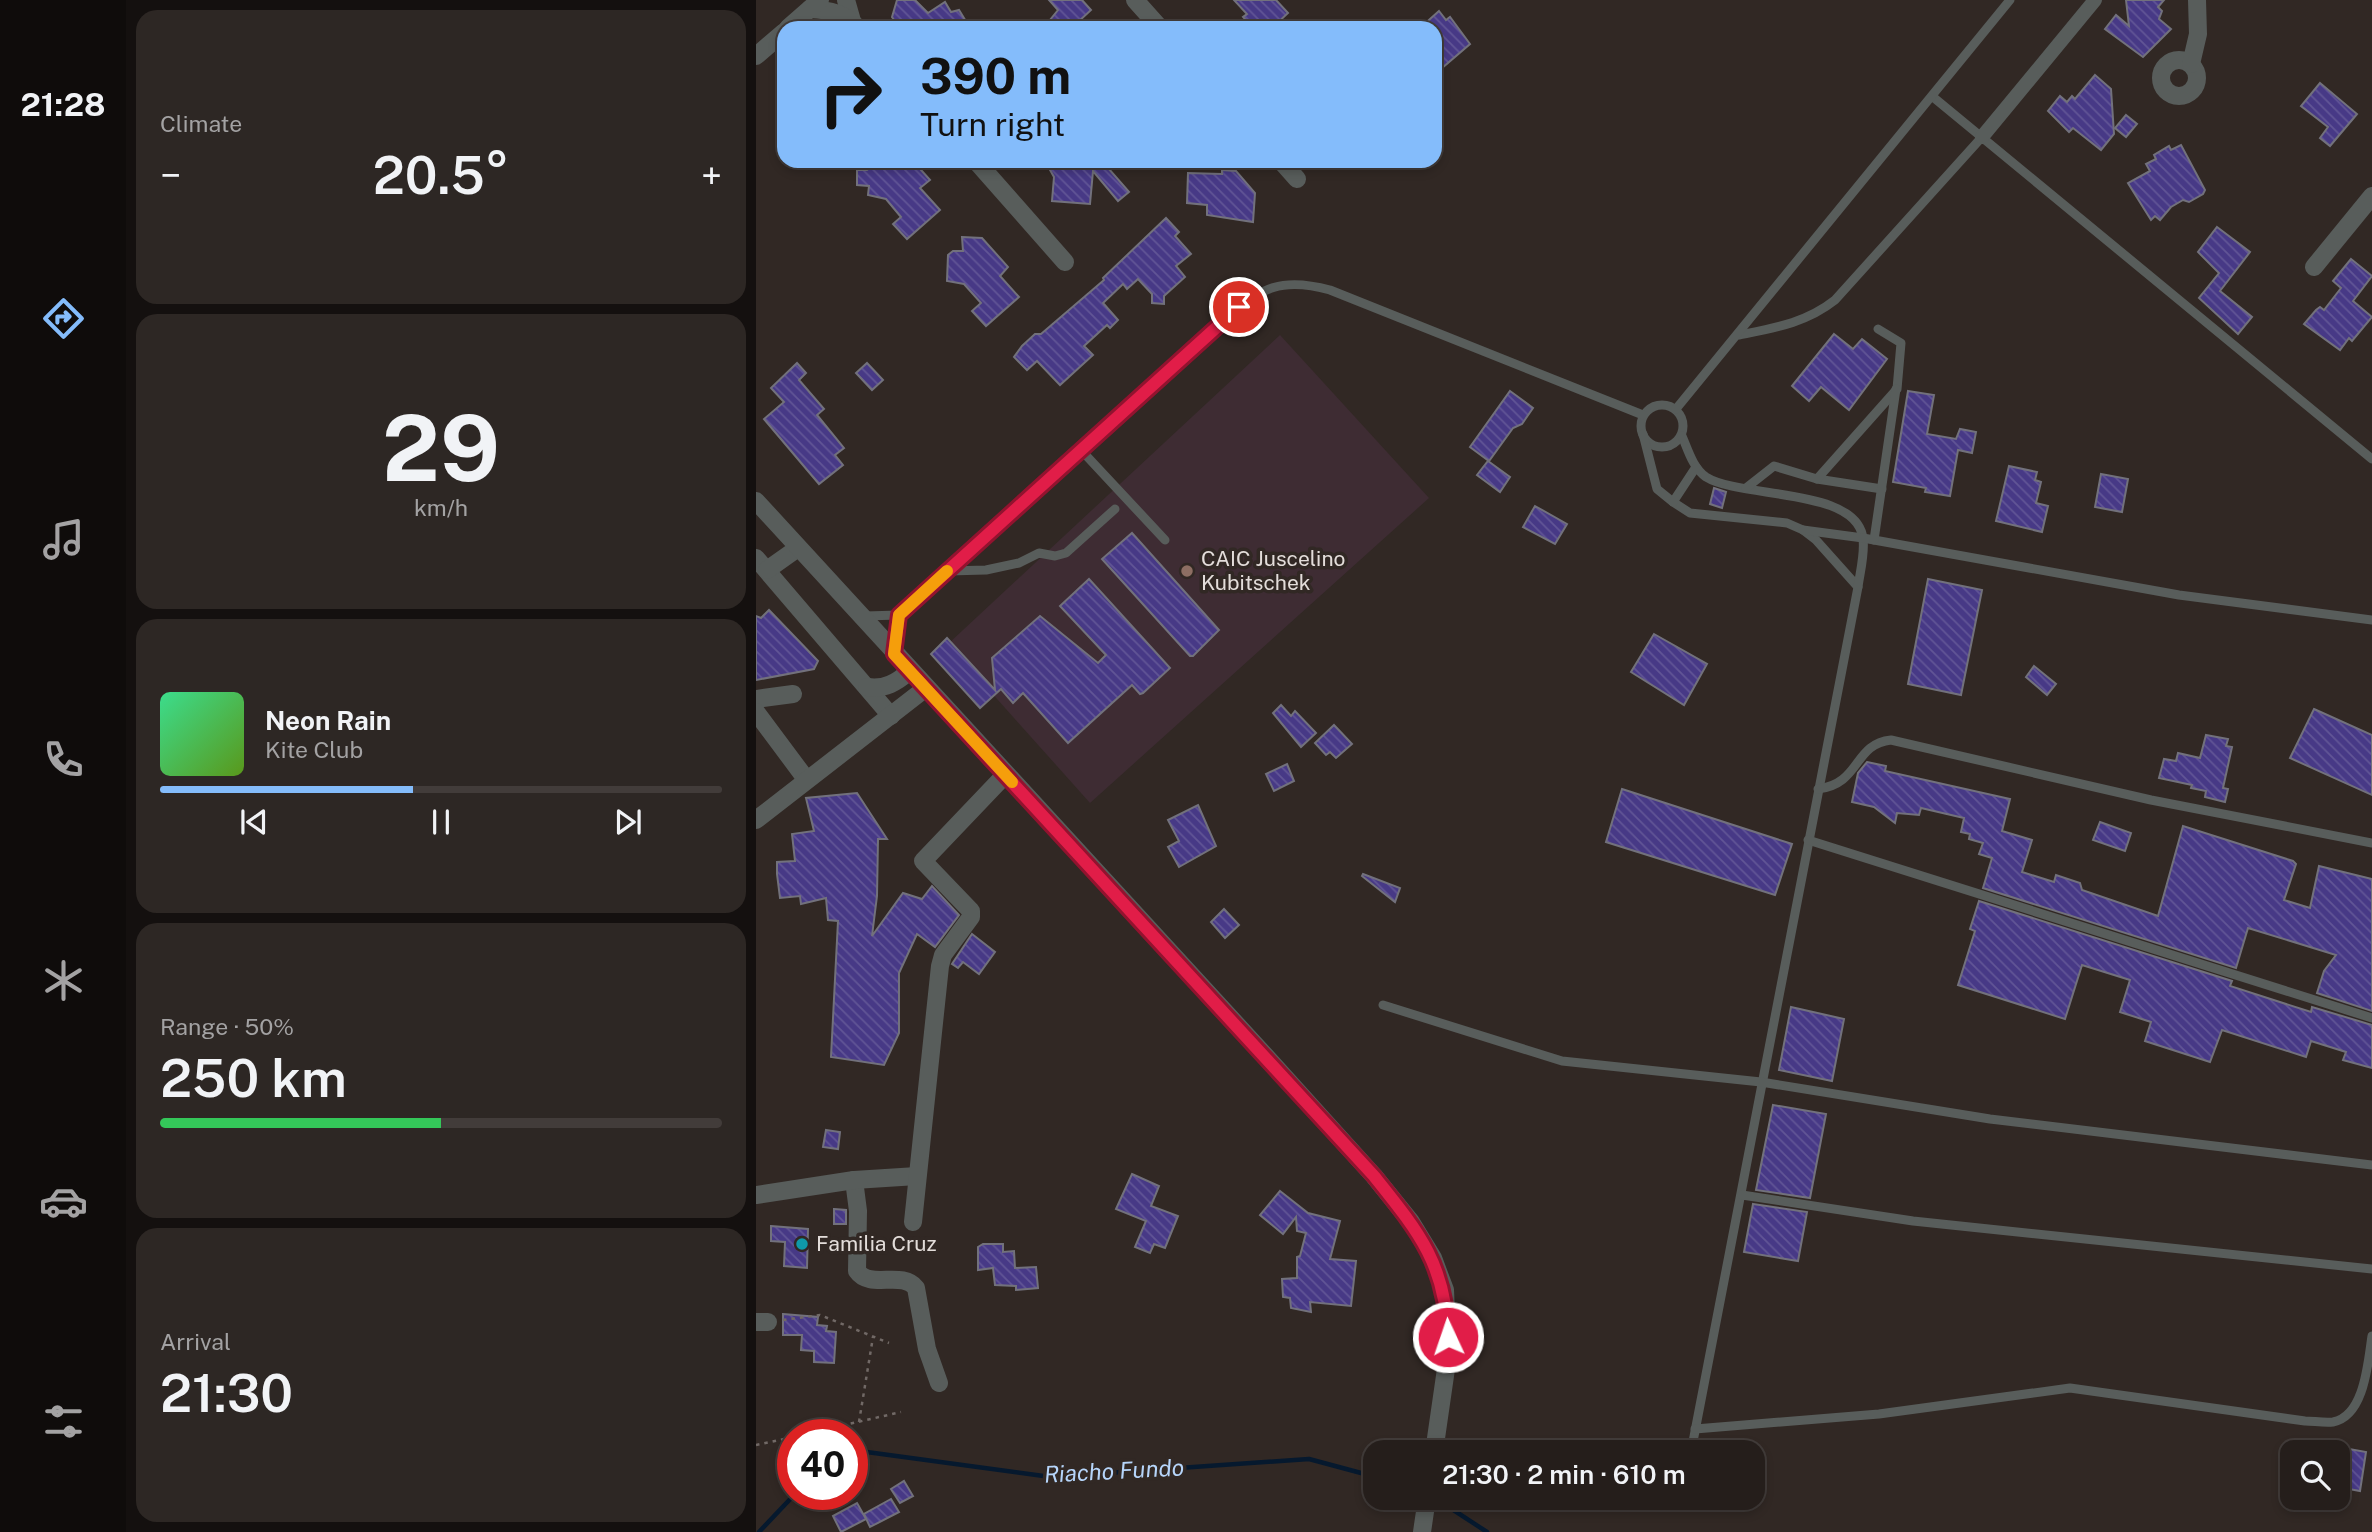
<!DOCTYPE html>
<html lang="en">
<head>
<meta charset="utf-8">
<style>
  body { margin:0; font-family:"Public Sans",sans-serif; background:#2d2724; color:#f1f3f6; height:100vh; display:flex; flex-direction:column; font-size:26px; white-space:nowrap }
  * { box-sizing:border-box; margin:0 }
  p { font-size:23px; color:#a3a2a3 }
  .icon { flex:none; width:38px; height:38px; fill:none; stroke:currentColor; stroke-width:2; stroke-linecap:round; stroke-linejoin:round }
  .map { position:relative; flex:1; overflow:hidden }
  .sheet { display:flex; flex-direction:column; gap:10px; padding:10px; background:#14100f; width:630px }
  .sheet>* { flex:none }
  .banner { position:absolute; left:21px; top:21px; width:665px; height:147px; border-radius:21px; box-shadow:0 4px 10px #0003,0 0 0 2px #423c3a; background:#84bcfb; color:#111; overflow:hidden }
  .tools { position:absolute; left:1524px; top:1440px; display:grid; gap:14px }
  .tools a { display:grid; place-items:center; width:70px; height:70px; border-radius:14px; background:#251e1b; box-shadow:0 4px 10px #0003,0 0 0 2px #423c3a; font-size:35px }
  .speed { position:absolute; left:21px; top:1419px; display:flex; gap:14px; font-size:35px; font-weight:700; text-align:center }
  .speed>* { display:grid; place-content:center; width:91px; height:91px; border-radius:50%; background:#251e1b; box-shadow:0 4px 10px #0003,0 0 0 2px #423c3a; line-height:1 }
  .speed .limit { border:10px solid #d22; background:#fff; color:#111 }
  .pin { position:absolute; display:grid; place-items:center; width:60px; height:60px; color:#fff; margin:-30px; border:4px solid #fff; border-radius:50%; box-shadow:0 2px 7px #0007 }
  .me { position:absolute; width:77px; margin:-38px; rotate:357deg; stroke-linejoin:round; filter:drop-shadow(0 0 5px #0008) }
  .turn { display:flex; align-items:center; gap:24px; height:147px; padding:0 28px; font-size:32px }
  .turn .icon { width:91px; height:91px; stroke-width:2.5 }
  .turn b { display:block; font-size:49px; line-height:60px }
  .big { font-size:52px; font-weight:600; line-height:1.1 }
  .sheet .widget { flex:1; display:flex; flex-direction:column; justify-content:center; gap:10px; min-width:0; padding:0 24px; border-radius:21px; background:#2d2724 }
  .sheet .dial { align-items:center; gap:0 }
  .dial b { font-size:91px; line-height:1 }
  .song { display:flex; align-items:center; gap:21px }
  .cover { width:84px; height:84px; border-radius:10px; background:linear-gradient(135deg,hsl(150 70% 55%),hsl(90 70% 35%)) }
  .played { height:7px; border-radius:4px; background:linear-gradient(90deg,#84bcfb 45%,#423c3a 45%) }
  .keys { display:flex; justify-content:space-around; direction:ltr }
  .heat { display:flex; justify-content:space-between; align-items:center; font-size:38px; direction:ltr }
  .charge { height:10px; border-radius:5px; background:linear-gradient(90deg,#34c759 50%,#423c3a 0) }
  .trip { position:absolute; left:607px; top:1440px; width:402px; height:70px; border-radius:21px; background:#251e1b; box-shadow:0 4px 10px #0003,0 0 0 2px #423c3a; font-weight:600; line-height:70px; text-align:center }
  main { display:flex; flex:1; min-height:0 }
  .menu { display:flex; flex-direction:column; width:126px; justify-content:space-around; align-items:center; background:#0f0c0b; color:#a3a2a3 }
  .menu .icon { width:49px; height:49px }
  .menu .on { color:#84bcfb }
  .menu b { font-size:32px; color:#f1f3f6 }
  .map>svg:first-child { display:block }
</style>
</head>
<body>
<main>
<nav class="menu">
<b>21:28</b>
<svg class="icon on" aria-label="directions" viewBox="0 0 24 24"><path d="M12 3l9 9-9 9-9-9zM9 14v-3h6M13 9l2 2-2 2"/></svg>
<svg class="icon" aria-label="music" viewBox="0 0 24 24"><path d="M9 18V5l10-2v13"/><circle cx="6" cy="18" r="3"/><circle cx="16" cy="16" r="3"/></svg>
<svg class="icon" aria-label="phone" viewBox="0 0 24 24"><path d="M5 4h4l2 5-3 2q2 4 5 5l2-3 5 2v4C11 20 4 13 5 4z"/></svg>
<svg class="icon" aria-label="climate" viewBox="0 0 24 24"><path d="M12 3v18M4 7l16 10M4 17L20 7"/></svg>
<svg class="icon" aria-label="car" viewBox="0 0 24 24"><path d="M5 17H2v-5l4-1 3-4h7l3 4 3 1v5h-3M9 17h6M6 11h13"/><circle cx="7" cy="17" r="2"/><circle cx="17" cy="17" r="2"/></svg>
<svg class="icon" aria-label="filters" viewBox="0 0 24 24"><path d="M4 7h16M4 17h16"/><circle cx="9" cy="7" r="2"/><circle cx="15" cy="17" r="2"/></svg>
</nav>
<section class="sheet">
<div class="widget"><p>Climate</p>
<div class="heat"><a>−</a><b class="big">20.5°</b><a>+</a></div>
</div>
<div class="widget dial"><b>29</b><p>km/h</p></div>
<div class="widget">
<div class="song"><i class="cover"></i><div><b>Neon Rain</b><p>Kite Club</p></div></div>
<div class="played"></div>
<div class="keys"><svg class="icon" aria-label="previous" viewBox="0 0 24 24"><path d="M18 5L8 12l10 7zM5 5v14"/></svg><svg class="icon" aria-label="pause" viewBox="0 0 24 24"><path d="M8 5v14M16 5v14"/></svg><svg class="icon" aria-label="next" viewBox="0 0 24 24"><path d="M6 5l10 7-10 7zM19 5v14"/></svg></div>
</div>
<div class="widget"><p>Range · 50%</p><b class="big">250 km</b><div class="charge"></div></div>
<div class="widget"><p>Arrival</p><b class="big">21:30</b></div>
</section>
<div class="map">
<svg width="1616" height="1532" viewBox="0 0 1616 1532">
  <defs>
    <pattern id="building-back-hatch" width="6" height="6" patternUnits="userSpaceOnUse" patternTransform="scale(1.75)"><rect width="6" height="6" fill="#473986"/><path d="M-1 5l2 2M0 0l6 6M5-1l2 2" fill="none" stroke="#615596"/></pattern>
  </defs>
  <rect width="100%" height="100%" fill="#312824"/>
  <path fill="#3e2c33" d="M 524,335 L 673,498 L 334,803 L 192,644 Z"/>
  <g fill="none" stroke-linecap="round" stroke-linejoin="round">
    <g stroke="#06192e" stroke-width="4.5">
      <path d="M 96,1450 L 295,1477 L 553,1459 L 620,1477"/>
      <path d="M 679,1498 L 731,1532"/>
      <path d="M 3,1532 L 39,1494"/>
    </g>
  </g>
  <g fill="url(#building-back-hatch)" stroke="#72717c" stroke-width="2">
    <path d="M 141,0 L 159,0 L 172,13 L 189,2 L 195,12 L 203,10 L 214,28 L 164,28 L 161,23 L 146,21 L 141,24 L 136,17 Z"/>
    <path d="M 293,0 L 326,0 L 335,10 L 322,22 L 328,28 L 301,28 L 294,20 L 302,10 Z"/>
    <path d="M 478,0 L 520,0 L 532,13 L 516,28 L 497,28 L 487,17 L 491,14 Z"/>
    <path d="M 1370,0 L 1408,0 L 1402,7 L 1406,11 L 1403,19 L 1415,29 L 1387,57 L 1349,29 L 1360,15 L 1373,26 Z"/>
    <path d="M 683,11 L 690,20 L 694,17 L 714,44 L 679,74 L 679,28 L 664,28 Z"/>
    <path d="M 1339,75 L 1355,89 L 1358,134 L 1345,150 L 1317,128 L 1313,132 L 1292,111 L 1304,96 L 1311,102 L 1316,96 L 1319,99 Z"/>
    <path d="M 1564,83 L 1601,114 L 1574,146 L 1564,138 L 1572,127 L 1545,106 Z"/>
    <path d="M 1370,115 L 1381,124 L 1370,137 L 1359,128 Z"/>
    <path d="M 1425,145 L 1449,190 L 1447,194 L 1433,202 L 1427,200 L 1415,207 L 1404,220 L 1399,216 L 1395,220 L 1372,183 L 1394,171 L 1390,164 L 1400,159 L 1398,155 L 1413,146 L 1415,150 Z"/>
    <path d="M 129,161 L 157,161 L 174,180 L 164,188 L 184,210 L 151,239 L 137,224 L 145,217 L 130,199 L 112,195 L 113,186 L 101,185 L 101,170 L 111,170 L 118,164 L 129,164 Z"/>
    <path d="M 289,161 L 346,161 L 373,192 L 362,201 L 337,171 L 334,204 L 296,201 L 298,177 Z"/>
    <path d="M 466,170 L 480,171 L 499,193 L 497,222 L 451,215 L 451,205 L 431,203 L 432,173 L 466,174 Z"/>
    <path d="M 410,218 L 423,232 L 419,236 L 435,254 L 420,266 L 429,277 L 408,296 L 408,304 L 396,303 L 396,294 L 382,279 L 371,289 L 367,284 L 347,303 L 362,320 L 354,328 L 351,325 L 328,346 L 337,355 L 304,385 L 281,361 L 271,370 L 258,357 L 266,346 L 279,334 L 285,334 L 348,280 L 347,278 Z"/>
    <path d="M 1461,227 L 1494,252 L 1464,291 L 1496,317 L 1482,334 L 1443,298 L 1463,273 L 1442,252 Z"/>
    <path d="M 206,237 L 226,238 L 252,267 L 244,276 L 263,297 L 230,326 L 216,311 L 225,303 L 208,284 L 191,281 L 192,255 L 197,251 L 207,251 Z"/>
    <path d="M 1595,259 L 1616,276 L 1597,301 L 1616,317 L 1596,341 L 1593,338 L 1584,350 L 1548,324 L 1560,310 L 1564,307 L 1568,310 L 1585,288 L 1577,281 Z"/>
    <path d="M 1078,334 L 1097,349 L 1106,339 L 1131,359 L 1093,410 L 1065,387 L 1053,401 L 1036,386 Z"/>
    <path d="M 41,363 L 50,373 L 43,380 L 68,409 L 61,415 L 88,448 L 79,455 L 87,465 L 63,484 L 8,419 L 28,402 L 15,388 Z"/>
    <path d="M 111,363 L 127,380 L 116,390 L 100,373 Z"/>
    <path d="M 754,391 L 777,408 L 766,424 L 757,428 L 733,461 L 714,447 Z"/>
    <path d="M 1152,391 L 1178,395 L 1171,434 L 1200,439 L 1204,429 L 1220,432 L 1216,453 L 1202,450 L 1194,496 L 1169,492 L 1170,488 L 1137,482 Z"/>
    <path d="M 732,461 L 754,477 L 744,492 L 721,475 Z"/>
    <path d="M 1253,466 L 1281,472 L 1279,480 L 1285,482 L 1280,503 L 1292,506 L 1286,532 L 1240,521 Z"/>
    <path d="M 1345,474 L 1372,479 L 1366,512 L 1339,507 Z"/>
    <path d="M 958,488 L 970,492 L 966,508 L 954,504 Z"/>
    <path d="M 779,506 L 811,524 L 799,544 L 767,527 Z"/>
    <path d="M 376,533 L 463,630 L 437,656 L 434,656 L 346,559 Z"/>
    <path d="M 333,579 L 414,668 L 387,693 L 384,694 L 376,685 L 312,743 L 267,693 L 257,703 L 245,689 L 224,708 L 175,654 L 191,638 L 239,690 L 236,658 L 284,616 L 342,663 L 350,655 L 304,606 Z"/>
    <path d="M 1172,579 L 1226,590 L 1205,695 L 1152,684 Z"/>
    <path d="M 13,610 L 62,661 L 58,669 L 0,680 L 0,616 L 5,618 Z"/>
    <path d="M 898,634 L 951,664 L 928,705 L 875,672 Z"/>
    <path d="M 1278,666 L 1300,684 L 1291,695 L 1270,677 Z"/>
    <path d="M 525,705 L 535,716 L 539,711 L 560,733 L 545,747 L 517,713 Z"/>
    <path d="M 1558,709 L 1616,735 L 1616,795 L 1534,758 Z"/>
    <path d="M 578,725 L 596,744 L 580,758 L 574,752 L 570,755 L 559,743 Z"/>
    <path d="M 1450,735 L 1472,739 L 1470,746 L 1476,747 L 1467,788 L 1472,789 L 1469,802 L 1449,797 L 1450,791 L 1435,788 L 1436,785 L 1403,778 L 1408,759 L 1420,761 L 1422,753 L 1444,758 Z"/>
    <path d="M 1111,762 L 1130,766 L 1129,771 L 1254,799 L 1246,831 L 1276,840 L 1266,872 L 1298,882 L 1300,875 L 1324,883 L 1326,890 L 1402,916 L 1427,826 L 1537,861 L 1540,864 L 1528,900 L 1554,908 L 1563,866 L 1616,879 L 1616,1011 L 1561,993 L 1568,971 L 1580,955 L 1492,928 L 1480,968 L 1227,888 L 1236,858 L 1223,854 L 1227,843 L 1213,839 L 1214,834 L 1205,832 L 1208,818 L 1165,808 L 1163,815 L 1141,813 L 1139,823 L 1118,807 L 1096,802 L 1102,773 Z"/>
    <path d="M 531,764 L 538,781 L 518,791 L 510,774 Z"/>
    <path d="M 866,789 L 1036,844 L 1019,895 L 850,842 Z"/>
    <path d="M 101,793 L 131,839 L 122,839 L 121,896 L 116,936 L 147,893 L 166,899 L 176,886 L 203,915 L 179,947 L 161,934 L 143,973 L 143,1033 L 128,1065 L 75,1057 L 82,921 L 72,920 L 70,898 L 45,904 L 44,896 L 24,898 L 21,874 L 21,862 L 39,861 L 36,834 L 58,831 L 50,798 Z"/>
    <path d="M 442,805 L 460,846 L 423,867 L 412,847 L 423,841 L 412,820 Z"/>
    <path d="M 1344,822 L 1375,833 L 1369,851 L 1337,840 Z"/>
    <path d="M 607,874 L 644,888 L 639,902 L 606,876 Z"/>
    <path d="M 1223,901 L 1476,981 L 1474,986 L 1555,1012 L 1556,1007 L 1616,1025 L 1616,1068 L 1587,1060 L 1590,1052 L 1555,1041 L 1550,1057 L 1466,1030 L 1454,1062 L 1389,1041 L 1395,1022 L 1364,1012 L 1374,980 L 1326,965 L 1309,1019 L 1202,985 L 1219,931 L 1214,929 Z"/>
    <path d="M 468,909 L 483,925 L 469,938 L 455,922 Z"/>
    <path d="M 216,934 L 239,952 L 223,974 L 207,962 L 202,968 L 196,964 Z"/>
    <path d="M 1035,1007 L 1088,1019 L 1076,1081 L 1023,1070 Z"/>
    <path d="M 1017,1105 L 1070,1114 L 1054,1198 L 1000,1190 Z"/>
    <path d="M 70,1130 L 84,1132 L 82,1149 L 67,1147 Z"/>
    <path d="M 376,1174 L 403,1186 L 395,1206 L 422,1216 L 409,1248 L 398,1244 L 394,1253 L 379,1247 L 390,1221 L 360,1209 Z"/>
    <path d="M 524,1191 L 552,1213 L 584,1221 L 574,1259 L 600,1261 L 595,1306 L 554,1302 L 555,1312 L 535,1308 L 534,1298 L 527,1297 L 526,1279 L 541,1278 L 541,1257 L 544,1256 L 550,1233 L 541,1231 L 540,1217 L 527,1234 L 504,1215 Z"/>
    <path d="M 997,1204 L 1051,1212 L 1042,1261 L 988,1252 Z"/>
    <path d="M 78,1209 L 90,1210 L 90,1224 L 78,1224 Z"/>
    <path d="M 15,1226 L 52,1229 L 51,1268 L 28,1266 L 29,1242 L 15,1241 Z"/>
    <path d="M 227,1244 L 247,1244 L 247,1252 L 258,1251 L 259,1268 L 280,1267 L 282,1288 L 260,1290 L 260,1286 L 239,1285 L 237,1268 L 222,1270 L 222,1247 Z"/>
    <path d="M 27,1314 L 62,1317 L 61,1325 L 71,1326 L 70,1331 L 80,1332 L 78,1363 L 58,1362 L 58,1351 L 45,1350 L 46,1335 L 27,1335 Z"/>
    <path d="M 1582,1447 L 1610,1452 L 1604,1491 L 1582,1487 Z"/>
    <path d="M 148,1481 L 157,1496 L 144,1503 L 135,1489 Z"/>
    <path d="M 135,1499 L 143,1512 L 114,1527 L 108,1514 Z"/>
    <path d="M 101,1503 L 110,1519 L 85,1532 L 77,1516 Z"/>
  </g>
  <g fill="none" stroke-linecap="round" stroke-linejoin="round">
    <g stroke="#716966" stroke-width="2.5" stroke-dasharray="3.5 5" stroke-linecap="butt">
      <path d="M 27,1320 L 64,1315 L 133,1343"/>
      <path d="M 103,1422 L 117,1337"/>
      <path d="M 45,1435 L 145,1412"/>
      <path d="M 0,1445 L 37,1437"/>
    </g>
    <g stroke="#585d5b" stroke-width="9">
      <path d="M 1177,97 L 1616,459"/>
      <path d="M 983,335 C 1018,328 1050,323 1079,300 L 1226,137"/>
      <circle cx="906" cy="426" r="21"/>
      <path d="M 920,409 L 1254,0"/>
      <path d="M 887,434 L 901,489 L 917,502 L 934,513 L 1031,523 L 1047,530 L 1060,540 L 1102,587"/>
      <path d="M 926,436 C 932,450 937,468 950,477 C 985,499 1102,487 1107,539 C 1109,554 1104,572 1102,587 L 935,1452"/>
      <path d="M 325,450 L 409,540"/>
      <path d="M 1061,479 L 1126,489"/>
      <path d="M 990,488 L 1018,466 L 1061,479 L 1141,389 L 1145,343 L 1122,329"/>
      <path d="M 917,502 L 940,467"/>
      <path d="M 1047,530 L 1107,538 L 1423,595 L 1616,620"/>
      <path d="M 1118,540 L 1140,389"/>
      <path d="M 192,571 L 230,570 L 263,563 L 283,553 L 299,556 L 310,553 L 359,509"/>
      <path d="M 109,616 L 143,615 L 470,318 C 506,287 526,277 574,290 L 887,415"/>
      <path d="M 138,652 L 143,615"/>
      <path d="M 1062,789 C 1105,784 1097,744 1135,740 L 1395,800 L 1616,843"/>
      <path d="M 1052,840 L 1616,1018"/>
      <path d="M 627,1005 L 806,1061 L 1005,1082 L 1234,1119 L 1616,1165"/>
      <path d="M 986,1195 L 1157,1221 L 1616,1269"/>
      <path d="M 939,1429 L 1123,1414 L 1314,1388 L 1549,1421 C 1557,1421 1568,1423 1577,1422 C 1609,1416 1612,1361 1616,1336"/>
    </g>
    <path stroke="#585d5b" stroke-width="14" d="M 1226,137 L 1339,0"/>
    <g stroke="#585d5b" stroke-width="18">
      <path d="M 90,0 L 96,21"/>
      <path d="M 379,0 L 404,28"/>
      <path d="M 54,9 C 73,10 89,13 102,28"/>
      <circle cx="1423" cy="78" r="18"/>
      <path d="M 1435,64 L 1442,34 L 1441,0"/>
      <path d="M 220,161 L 309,262"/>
      <path d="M 525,161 L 541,179"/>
      <path d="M 1558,267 L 1616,196"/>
      <path d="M 0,558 L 135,716"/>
      <path d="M 11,570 L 42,548"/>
      <path d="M 111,687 C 129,690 141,682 154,671"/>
      <path d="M 0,699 L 37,694"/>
      <path d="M 0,712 L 50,779"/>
      <path d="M 0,820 L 170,688"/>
      <path d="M 98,1180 L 102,1211 L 101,1271 C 114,1290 146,1270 160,1288 L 171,1349 L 183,1383"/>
      <path d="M 0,1195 L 98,1180 L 161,1176"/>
      <path d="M 157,1222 L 184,966 L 187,955 L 215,917 L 215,911 L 167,861 L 249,775"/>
      <path d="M 0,1322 L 12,1322"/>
    </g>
    <g stroke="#585d5b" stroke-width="18">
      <path d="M 32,28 L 64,0"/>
      <path d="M 0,56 L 28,32"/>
      <path d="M 0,501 L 516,1063 L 618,1176 L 655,1222 L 677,1258 L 689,1290 L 692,1355 L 678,1452"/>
      <path d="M 666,1532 L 671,1498"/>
    </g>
  </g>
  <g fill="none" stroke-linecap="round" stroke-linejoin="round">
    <g stroke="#92132f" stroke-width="18">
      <path id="route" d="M 483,307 L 143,615 L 138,654 L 618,1176 C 662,1231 690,1264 692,1337"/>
    </g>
    <use href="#route" stroke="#e11d48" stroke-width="12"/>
    <path stroke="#f59e0b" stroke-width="12" d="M 191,571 L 143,615 L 138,654 L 256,782"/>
  </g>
  <circle fill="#8d6e63" stroke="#312824" stroke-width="2.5" cx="431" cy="571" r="7"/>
  <circle fill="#0f9aa8" stroke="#312824" stroke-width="2.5" cx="46" cy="1244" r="7"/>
  <g text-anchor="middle" stroke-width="7" stroke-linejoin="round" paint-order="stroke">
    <g font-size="21" fill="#e3ddda" stroke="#312824" text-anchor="start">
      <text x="445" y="566">CAIC Juscelino<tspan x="445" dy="24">Kubitschek</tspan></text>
      <text x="60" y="1251">Familia Cruz</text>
    </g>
    <g font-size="23" font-style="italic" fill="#b6d5fa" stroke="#312824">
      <text transform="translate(358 1471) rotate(-3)" y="8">Riacho Fundo</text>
    </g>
  </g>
</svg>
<div class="tools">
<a><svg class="icon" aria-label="search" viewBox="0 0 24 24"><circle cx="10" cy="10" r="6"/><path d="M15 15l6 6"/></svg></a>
</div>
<div class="speed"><div class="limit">40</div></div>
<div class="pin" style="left:483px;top:307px;background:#d93025"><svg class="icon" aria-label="arrive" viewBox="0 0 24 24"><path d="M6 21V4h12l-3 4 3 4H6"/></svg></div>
<svg class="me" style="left:692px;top:1337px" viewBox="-20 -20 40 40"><circle r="17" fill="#e11d48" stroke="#fff" stroke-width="3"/><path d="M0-11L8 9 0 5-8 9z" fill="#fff"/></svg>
<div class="trip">21:30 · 2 min · 610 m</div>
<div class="banner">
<div class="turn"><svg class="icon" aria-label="right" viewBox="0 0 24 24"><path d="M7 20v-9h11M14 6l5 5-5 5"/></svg><div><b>390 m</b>Turn right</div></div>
</div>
</div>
</main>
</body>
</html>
